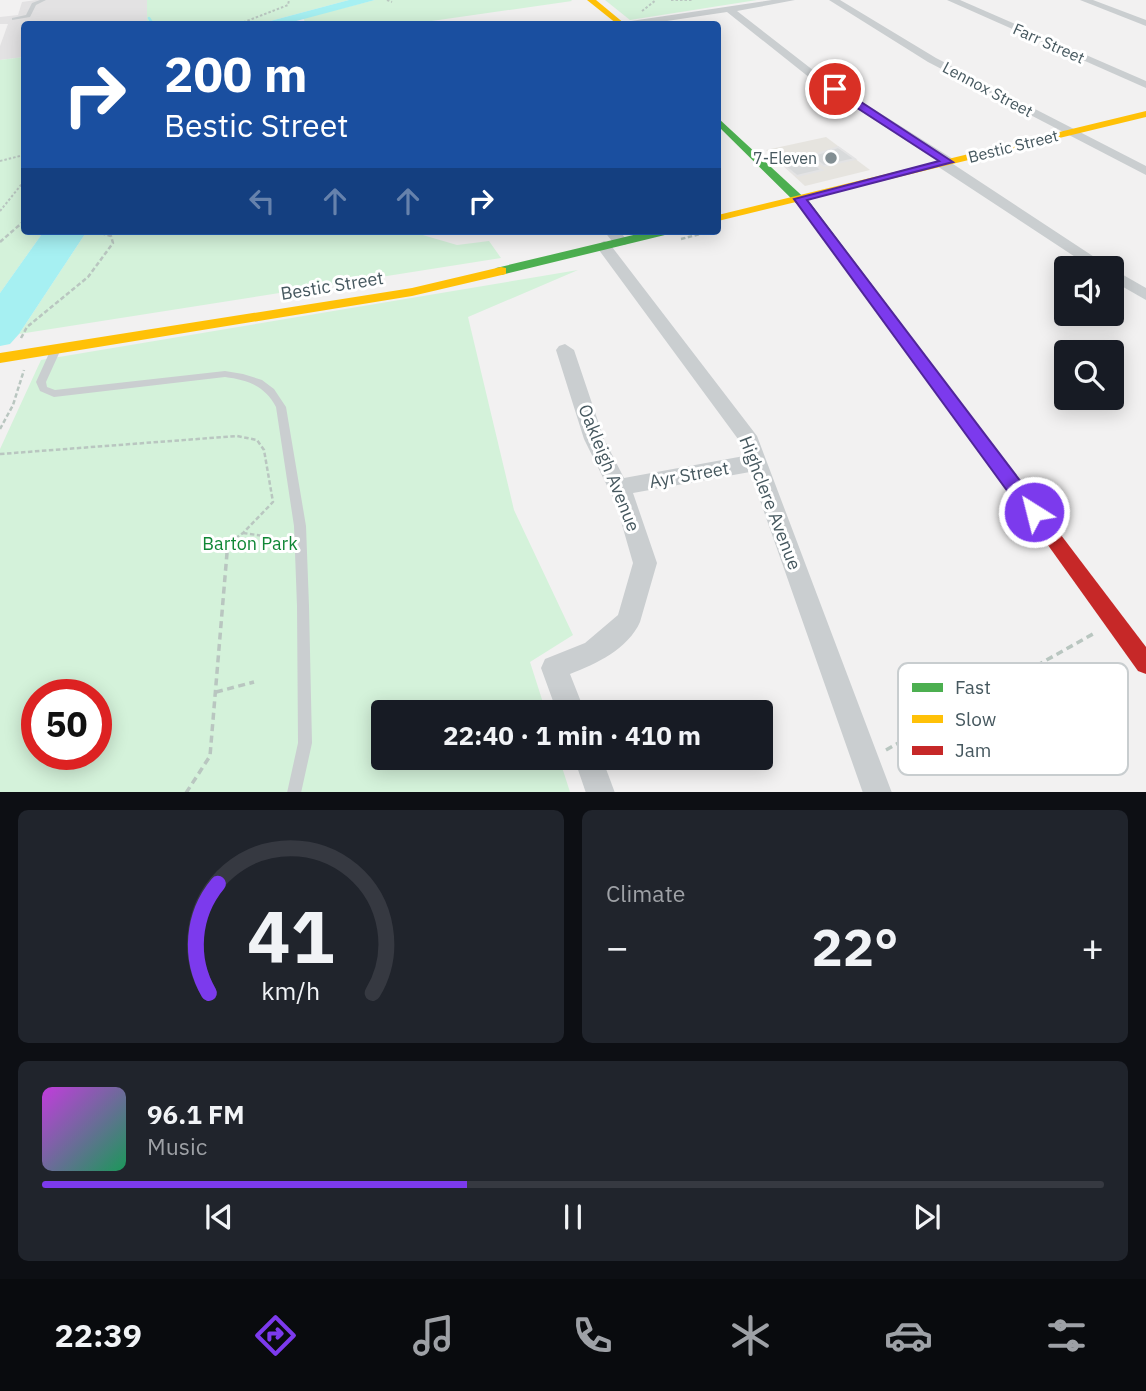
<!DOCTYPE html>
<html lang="en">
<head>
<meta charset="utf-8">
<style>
  body { margin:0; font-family:"IBM Plex Sans",sans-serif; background:#20242c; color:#f1f3f6; height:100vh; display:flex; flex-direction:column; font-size:26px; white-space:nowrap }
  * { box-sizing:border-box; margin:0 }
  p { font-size:23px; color:#9ea1a6 }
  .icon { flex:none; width:38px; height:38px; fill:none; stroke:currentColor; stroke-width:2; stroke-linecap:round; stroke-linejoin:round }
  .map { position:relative; height:792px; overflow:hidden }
  .side { display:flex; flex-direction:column; gap:18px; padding:18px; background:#0d0f14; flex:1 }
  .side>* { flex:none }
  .guide { position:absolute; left:21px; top:21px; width:700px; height:214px; border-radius:7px; box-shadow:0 4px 18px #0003; background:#1a4fa0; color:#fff; overflow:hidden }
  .fabs { position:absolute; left:1054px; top:256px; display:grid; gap:14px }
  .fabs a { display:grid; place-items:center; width:70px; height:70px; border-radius:7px; background:#171b24; box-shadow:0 4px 18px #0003; font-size:35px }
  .speed { position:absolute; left:21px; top:679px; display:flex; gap:14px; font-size:35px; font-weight:700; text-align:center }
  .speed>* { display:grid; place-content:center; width:91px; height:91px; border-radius:50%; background:#171b24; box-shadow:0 4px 18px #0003; line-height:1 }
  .speed .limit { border:10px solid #d22; background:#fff; color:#111 }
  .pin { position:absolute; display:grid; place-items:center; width:60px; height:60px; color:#fff; margin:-30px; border:4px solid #fff; border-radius:50%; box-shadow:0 2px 7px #0007 }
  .me { position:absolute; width:77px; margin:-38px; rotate:324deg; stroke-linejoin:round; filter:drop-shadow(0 0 5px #0008) }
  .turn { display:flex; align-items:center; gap:24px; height:147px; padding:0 28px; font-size:32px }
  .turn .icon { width:91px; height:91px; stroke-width:2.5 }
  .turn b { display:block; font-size:49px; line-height:60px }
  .lanes { display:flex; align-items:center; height:66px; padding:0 28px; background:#0003; justify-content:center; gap:35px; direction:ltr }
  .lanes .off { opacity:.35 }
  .big { font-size:52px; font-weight:700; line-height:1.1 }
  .side .widget { flex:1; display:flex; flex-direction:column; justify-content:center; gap:10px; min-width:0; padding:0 24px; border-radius:10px; background:#20242c }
  .side .dial { align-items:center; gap:0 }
  .dial svg { height:182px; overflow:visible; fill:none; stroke:#363941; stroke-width:7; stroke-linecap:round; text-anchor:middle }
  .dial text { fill:#f1f3f6; stroke:none }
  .song { display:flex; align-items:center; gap:21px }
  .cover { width:84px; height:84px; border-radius:10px; background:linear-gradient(135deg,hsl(290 70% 55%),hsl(150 70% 35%)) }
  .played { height:7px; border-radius:4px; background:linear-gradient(90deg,#7c3aed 40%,#363941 40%) }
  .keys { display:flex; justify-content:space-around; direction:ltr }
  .heat { display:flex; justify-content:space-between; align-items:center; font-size:38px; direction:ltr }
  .side .tiles { flex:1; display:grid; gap:18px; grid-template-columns:1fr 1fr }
  .widget:last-child { grid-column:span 2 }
  .trip { position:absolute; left:371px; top:700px; width:402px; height:70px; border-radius:7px; background:#171b24; box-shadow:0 4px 18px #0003; font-weight:700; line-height:70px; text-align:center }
  .tab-bar { display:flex; height:112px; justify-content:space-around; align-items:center; background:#090b0e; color:#9ea1a6 }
  .tab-bar .icon { width:49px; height:49px }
  .tab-bar .selected { color:#7c3aed }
  .tab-bar b { font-size:32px; color:#f1f3f6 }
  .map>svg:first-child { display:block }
</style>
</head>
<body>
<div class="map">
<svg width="1146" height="793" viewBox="0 0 1146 793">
  <rect width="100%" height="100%" fill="#f2f1f1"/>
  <path fill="#e6e4df" d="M 826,137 L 870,170 L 805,186 L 766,150 Z"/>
  <path fill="#e3e2e3" d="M 36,0 L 147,0 L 147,24 L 24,24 L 24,57 L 0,60 L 0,46 L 8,24 L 0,24 L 0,17 L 18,15 L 22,2 Z"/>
  <g fill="#d4f2da" fill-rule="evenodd">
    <path d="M 147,0 L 349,0 L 259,24 L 147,24 Z"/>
    <path d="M 375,0 L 571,0 L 572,1 L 411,24 L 306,24 L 303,18 Z"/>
    <path d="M 605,0 L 757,0 L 630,20 Z"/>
    <path d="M 24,57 L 24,231 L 44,231 L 0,293 L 0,60 Z"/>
    <path d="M 87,231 L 409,231 L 457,245 L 489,241 L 501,258 L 19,334 Z"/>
    <path d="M 578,270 L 468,317 L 514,510 L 573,635 L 530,662 L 546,712 L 383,712 L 383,758 L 559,758 L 570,792 L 0,792 L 0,449 L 41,360 ZM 37,695 L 96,695 L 96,754 L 37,754 Z"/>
  </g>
  <g fill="#a6f0f2">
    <path d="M 349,0 L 375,0 L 285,24 L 259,24 Z"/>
    <path d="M 44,231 L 87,231 L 19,334 L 10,344 L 0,346 L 0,293 Z"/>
  </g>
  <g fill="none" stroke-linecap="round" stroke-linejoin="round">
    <path stroke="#a6f0f2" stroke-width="2.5" d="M 149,18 L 153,24"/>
  </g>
  <g fill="#d8dadb" stroke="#e3e3e4" stroke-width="2">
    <path d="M 838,147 L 855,159 L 824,166 L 811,156 Z"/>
    <path d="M 804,157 L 822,170 L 797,176 L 780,162 Z"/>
  </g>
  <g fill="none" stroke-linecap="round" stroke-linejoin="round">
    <g stroke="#b9c6c0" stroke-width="2" stroke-dasharray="2.5 2" stroke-linecap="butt">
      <path d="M 387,0 L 392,2"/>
      <path d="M 671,0 L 692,0"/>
      <path d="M 642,11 L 656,0"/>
      <path d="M 239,24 L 288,5 L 289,0"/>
      <path d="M 0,161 L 24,155"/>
      <path d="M 0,211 L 21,185 L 24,175"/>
    </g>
    <g stroke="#b9c6c0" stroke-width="2.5" stroke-dasharray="4.5 2.5" stroke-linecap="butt">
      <path d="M 681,239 L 712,231"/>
      <path d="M 0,242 L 24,221"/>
      <path d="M 21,338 L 27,327 L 88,277 L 113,243 L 111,236 L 93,231"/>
      <path d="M 0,429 L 13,405 L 24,370"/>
      <path d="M 0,454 L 237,436 L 257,440 L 264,450 L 273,502 L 243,533 L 229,543 L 227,554"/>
      <path d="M 243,533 L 264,536"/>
    </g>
    <g stroke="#b9c6c0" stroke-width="3.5" stroke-dasharray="7 4.5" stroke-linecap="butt">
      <path d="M 216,692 L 254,682"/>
      <path d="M 886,750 L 1093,634"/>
      <path d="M 186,793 L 210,756 L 227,553"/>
    </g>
    <g fill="#caced0" fill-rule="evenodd">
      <path d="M 40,0 L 46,0 L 36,5 L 30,17 L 12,20 L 12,18 L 26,15 L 32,3 Z"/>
      <path d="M 56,346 L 61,349 L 46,382 L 47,387 L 55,390 L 225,371 L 243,374 L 262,380 L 274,389 L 286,407 L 306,526 L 309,606 L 312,743 L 301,793 L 287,793 L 298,743 L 297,606 L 294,526 L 276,407 C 265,386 248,380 225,377 L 54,397 L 40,391 L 36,382 L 51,349 Z"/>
    </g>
    <g fill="#caced0" fill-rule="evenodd">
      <path d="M 772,0 L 795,0 L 737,11 L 818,74 L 953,159 L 953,164 L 1111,268 L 1092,268 L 937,166 L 937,161 L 810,78 L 727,12 L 647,24 L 626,24 L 631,21 Z"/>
      <path d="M 829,0 L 840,0 L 936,58 L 1146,166 L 1146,175 L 928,62 Z"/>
      <path d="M 947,0 L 960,0 L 1146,81 L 1146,88 Z"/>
      <path d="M 1080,0 L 1093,0 L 1146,20 L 1146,26 Z"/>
      <path d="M 604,231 L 620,231 L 628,242 L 625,245 L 615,245 Z"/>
      <path d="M 604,241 L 609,243 L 757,436 L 892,793 L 863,793 L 750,472 L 633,493 L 657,563 L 640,622 C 628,649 596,664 570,674 L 585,712 L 557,712 L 541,668 L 545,659 L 585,643 L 618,615 L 633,563 L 616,504 L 584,439 L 556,350 L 559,346 L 565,344 L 574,350 L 604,439 L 624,478 L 744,456 L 738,439 L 596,246 Z"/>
      <path d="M 1111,268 L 1146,288 L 1146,300 L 1111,280 Z"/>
      <path d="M 574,758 L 602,758 L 615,793 L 586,793 Z"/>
    </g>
    <g fill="#4caf50" fill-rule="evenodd">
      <path d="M 718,118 L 811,204 L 1042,510 L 1045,515 L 1042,520 L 1036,523 L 1030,520 L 803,210 L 718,126 Z"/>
      <path d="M 650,231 L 671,231 L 669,234 L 501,275 L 494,271 L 496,268 Z"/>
    </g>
    <g fill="#ffc107" fill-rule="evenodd">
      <path d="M 587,0 L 596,0 L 625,24 L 617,24 Z"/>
      <path d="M 1146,111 L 1146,117 L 718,221 L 718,215 Z"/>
      <path d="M 501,267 L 506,268 L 506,274 L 412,296 L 0,363 L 0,353 L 412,288 Z"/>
    </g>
    <path fill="#c62828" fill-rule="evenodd" d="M 1036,507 L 1042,510 L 1146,647 L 1146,674 L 1138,671 L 1030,520 L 1027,515 L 1030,510 Z"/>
  </g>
  <path fill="#7c3aed" stroke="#51269a" stroke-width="2" d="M 831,87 L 838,87 L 953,162 L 807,200 L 1040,507 L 1043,512 L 1040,518 L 1034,520 L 1027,518 L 794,199 L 939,161 L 831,91 Z"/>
  <circle fill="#828e92" stroke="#fff" stroke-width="2.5" cx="831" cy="158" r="7"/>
  <g text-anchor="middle" stroke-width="6" stroke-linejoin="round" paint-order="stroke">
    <g font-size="16" fill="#46585f" stroke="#fff">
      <text transform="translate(1049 43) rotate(24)" y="6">Farr Street</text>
      <text transform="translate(988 89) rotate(28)" y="6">Lennox Street</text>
      <text transform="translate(1013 146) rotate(-14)" y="6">Bestic Street</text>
    </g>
    <g font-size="16" fill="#46585f" stroke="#fff" text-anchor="end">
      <text x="817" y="164">7-Eleven</text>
    </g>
    <g font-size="18" fill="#46585f" stroke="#fff">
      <text transform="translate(332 286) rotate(-9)" y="6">Bestic Street</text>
      <text transform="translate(609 468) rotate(68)" y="6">Oakleigh Avenue</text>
      <text transform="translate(689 475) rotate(-10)" y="6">Ayr Street</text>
      <text transform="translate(770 503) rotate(69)" y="6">Highclere Avenue</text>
    </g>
    <g font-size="18" fill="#108736" stroke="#fff">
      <text x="250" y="550">Barton Park</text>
    </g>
  </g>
  <rect x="898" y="663" width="230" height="112" rx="10" fill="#fff" stroke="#c8cdcf" stroke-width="2"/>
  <rect x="912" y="683" width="31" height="9" fill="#4caf50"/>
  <rect x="912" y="715" width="31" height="8" fill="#ffc107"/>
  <rect x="912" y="746" width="31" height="9" fill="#c62828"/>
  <g font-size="19" fill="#46585f">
    <text x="955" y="694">Fast</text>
    <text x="955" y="726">Slow</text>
    <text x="955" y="757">Jam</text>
  </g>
</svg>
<div class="fabs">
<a><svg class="icon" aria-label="sound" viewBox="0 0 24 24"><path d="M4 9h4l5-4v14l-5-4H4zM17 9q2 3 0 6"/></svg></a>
<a><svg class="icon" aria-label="search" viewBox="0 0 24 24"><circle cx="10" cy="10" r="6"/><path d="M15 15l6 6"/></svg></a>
</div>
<div class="speed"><div class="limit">50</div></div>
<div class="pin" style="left:835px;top:89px;background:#d93025"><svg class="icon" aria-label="arrive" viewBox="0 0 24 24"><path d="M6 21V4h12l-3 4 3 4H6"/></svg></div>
<svg class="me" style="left:1034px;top:512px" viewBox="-20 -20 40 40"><circle r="17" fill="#7c3aed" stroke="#fff" stroke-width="3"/><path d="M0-11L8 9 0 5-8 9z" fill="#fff"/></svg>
<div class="trip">22:40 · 1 min · 410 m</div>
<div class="guide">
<div class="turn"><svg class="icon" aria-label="right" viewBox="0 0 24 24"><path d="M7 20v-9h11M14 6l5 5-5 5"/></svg><div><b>200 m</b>Bestic Street</div></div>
<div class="lanes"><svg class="icon off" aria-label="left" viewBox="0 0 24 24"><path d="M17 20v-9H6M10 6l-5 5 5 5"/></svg><svg class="icon off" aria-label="ahead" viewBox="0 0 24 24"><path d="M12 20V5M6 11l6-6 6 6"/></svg><svg class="icon off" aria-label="ahead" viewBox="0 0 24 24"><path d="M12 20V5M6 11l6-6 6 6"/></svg><svg class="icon" aria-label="right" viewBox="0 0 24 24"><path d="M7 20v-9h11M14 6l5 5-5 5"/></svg></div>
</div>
</div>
<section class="side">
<div class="tiles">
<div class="widget dial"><svg viewBox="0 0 100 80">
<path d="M14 69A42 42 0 1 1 86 69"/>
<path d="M14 69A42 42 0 0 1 18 21" stroke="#7c3aed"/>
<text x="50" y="56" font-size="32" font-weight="700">41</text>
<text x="50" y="72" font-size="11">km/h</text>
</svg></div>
<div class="widget"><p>Climate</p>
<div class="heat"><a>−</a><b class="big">22°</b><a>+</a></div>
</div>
<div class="widget">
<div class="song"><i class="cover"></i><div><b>96.1 FM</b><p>Music</p></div></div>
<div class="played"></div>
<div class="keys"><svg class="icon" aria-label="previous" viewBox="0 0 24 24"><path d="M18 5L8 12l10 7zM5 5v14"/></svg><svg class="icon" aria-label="pause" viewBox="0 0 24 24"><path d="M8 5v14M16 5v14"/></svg><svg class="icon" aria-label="next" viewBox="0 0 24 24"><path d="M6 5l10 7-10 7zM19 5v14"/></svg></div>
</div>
</div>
</section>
<nav class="tab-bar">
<b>22:39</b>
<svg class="icon selected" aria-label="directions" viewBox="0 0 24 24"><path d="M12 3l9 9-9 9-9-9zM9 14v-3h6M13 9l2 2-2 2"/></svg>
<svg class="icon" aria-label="music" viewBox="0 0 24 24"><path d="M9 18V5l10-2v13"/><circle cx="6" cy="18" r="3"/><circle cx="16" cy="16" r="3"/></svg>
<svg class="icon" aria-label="phone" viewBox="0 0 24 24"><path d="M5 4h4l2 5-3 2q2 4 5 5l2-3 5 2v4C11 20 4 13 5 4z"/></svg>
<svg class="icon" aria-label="climate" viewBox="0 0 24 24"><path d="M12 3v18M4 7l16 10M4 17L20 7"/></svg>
<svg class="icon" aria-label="car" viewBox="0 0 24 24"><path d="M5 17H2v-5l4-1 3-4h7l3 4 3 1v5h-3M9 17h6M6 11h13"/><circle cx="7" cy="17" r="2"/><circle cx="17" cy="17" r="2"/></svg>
<svg class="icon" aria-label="filters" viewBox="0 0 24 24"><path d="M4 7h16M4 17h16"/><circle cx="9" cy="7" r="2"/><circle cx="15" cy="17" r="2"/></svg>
</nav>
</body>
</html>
